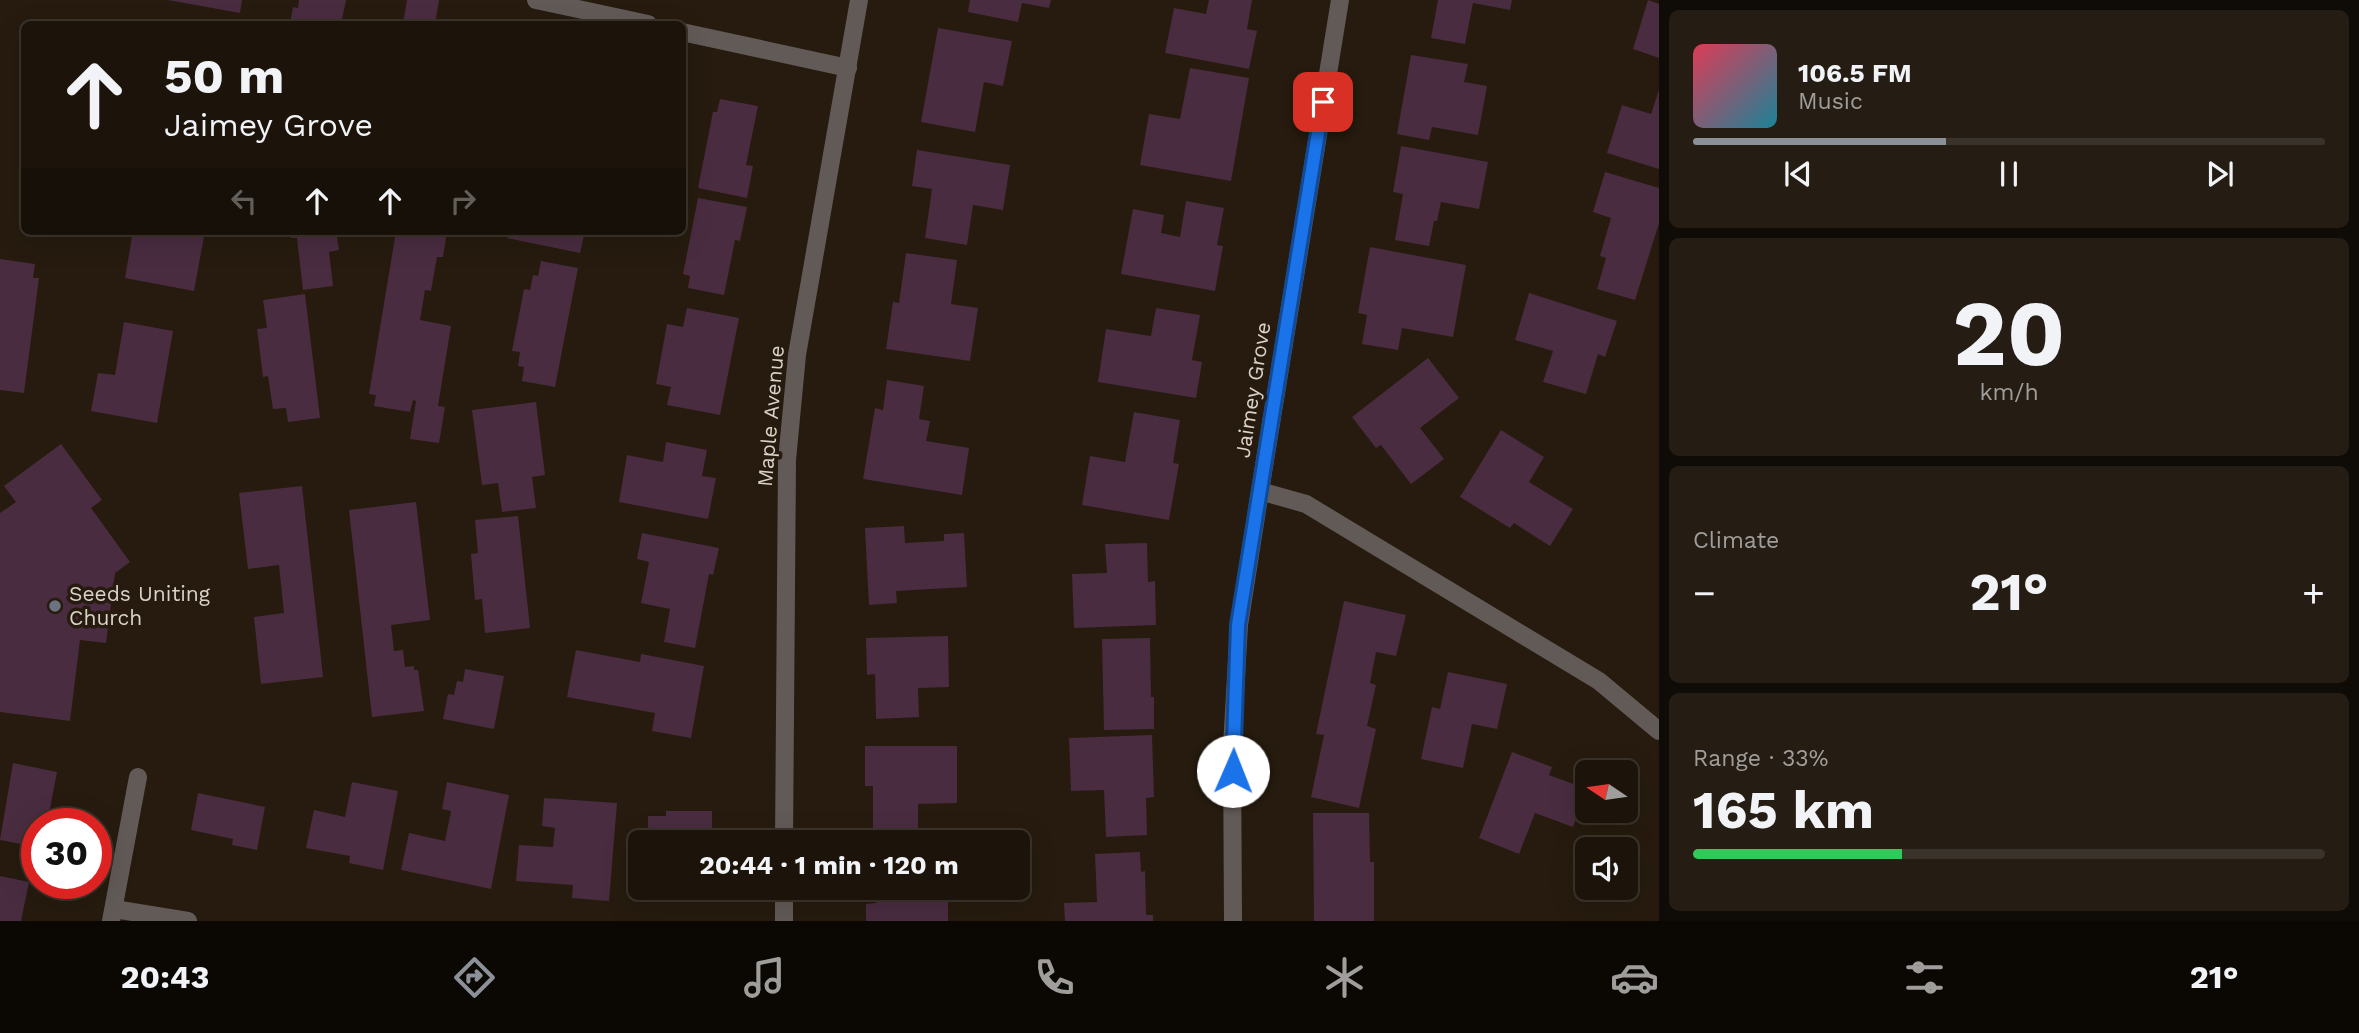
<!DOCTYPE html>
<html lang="en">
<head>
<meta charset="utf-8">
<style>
  body { margin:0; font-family:"Work Sans",sans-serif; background:#251d13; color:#f1f3f6; height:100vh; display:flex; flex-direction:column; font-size:26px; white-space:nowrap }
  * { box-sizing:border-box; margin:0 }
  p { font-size:23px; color:#a09e9c }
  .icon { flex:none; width:38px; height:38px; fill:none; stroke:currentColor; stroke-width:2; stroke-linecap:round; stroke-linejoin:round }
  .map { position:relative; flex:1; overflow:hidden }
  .drawer { display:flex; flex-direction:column; gap:10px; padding:10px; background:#0f0b06; width:700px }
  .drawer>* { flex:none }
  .guide { position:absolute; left:21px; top:21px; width:665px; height:214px; border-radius:10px; box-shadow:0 7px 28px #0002,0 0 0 2px #3a332b; background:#1c140a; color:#f1f3f6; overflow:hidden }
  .needle { width:46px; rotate:283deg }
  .controls { position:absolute; left:1575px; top:760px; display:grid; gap:14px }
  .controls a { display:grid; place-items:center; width:63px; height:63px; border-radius:10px; background:#1c140a; box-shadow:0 7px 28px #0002,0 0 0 2px #3a332b; font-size:35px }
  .speed { position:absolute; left:21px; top:808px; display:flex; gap:14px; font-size:35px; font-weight:700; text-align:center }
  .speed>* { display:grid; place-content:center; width:91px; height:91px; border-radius:50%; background:#1c140a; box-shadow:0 7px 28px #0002,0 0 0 2px #3a332b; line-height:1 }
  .speed .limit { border:10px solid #d22; background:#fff; color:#111 }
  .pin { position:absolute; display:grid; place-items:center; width:60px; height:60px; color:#fff; margin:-30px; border-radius:14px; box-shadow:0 4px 10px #0006 }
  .me { position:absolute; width:77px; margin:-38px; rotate:1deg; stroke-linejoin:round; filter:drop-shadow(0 0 5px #0008) }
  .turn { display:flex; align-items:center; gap:24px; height:147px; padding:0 28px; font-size:32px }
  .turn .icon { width:91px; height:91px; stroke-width:2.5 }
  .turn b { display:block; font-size:49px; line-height:60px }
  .lanes { display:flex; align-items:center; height:66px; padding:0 28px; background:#0003; justify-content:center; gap:35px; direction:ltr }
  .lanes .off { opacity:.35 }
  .big { font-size:52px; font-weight:700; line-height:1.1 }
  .drawer .card { flex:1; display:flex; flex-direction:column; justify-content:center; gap:10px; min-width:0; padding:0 24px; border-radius:10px; background:#251d13 }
  .drawer .dial { align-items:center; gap:0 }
  .dial b { font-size:91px; line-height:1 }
  .song { display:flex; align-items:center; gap:21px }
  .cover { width:84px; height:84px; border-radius:10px; background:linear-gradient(135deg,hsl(350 70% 55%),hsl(190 70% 35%)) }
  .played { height:7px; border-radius:4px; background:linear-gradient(90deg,#8c9099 40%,#3a332b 40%) }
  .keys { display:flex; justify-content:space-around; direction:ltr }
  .heat { display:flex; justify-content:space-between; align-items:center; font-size:38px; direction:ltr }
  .charge { height:10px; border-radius:5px; background:linear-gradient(90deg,#34c759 33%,#3a332b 0) }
  .trip { position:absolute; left:628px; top:830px; width:402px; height:70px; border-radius:10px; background:#1c140a; box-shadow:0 7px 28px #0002,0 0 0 2px #3a332b; font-weight:700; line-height:70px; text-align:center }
  .tab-bar { display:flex; height:112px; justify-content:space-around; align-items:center; background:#0b0804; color:#a09e9c }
  .tab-bar .icon { width:49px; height:49px }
  .tab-bar .current { color:#8c9099 }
  .tab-bar b { font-size:32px; color:#f1f3f6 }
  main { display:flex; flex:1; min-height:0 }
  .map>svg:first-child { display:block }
</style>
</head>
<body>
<main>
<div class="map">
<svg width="1659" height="921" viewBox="0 0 1659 921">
  <rect width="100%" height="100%" fill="#261b0e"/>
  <g fill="#492c40">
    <path d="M 168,0 L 242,0 L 240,13 Z"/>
    <path d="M 299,0 L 346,0 L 341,24 L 290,24 L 293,7 L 298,8 Z"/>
    <path d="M 407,0 L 439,0 L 435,24 L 403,24 Z"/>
    <path d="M 970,0 L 1051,0 L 1049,8 L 1022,3 L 1018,22 L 968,12 Z"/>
    <path d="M 1209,0 L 1252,0 L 1247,29 L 1257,31 L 1249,69 L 1165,53 L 1174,8 L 1206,14 Z"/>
    <path d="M 1438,0 L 1512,0 L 1510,10 L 1473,3 L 1465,44 L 1431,38 Z"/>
    <path d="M 1648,0 L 1659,4 L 1659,58 L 1633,49 Z"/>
    <path d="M 938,28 L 1012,41 L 1003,86 L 984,82 L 975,132 L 921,122 Z"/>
    <path d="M 1411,55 L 1468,64 L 1464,82 L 1487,86 L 1478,135 L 1432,127 L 1429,140 L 1397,134 Z"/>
    <path d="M 1190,68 L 1249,78 L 1231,181 L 1140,165 L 1149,114 L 1180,119 Z"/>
    <path d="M 1659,90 L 1659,169 L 1607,153 L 1622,105 L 1651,114 Z"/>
    <path d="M 720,99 L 758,106 L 746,165 L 753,166 L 747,198 L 698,188 L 713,112 L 717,112 Z"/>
    <path d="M 1401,146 L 1488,162 L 1479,209 L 1441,202 L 1437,221 L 1434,221 L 1429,246 L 1395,240 L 1403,194 L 1393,192 Z"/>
    <path d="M 917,150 L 1010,165 L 1003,210 L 973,205 L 967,245 L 925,238 L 932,189 L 912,186 Z"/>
    <path d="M 1605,172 L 1659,188 L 1659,223 L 1635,300 L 1597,289 L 1606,258 L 1600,256 L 1611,218 L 1593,212 Z"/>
    <path d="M 698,198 L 747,207 L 740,241 L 735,240 L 724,295 L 688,288 L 690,276 L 683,274 Z"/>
    <path d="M 1186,201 L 1224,208 L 1217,245 L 1223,246 L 1215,291 L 1121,274 L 1133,209 L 1164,215 L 1161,233 L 1180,237 Z"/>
    <path d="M 133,231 L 205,231 L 194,291 L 125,278 Z"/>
    <path d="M 290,231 L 336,231 L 339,250 L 329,252 L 333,286 L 303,290 L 297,238 L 291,238 Z"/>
    <path d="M 396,231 L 447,231 L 443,257 L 437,257 L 431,291 L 425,290 L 420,320 L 451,326 L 438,406 L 445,407 L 439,443 L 410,439 L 416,401 L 413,400 L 410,412 L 374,406 L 376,395 L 369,394 Z"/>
    <path d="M 508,231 L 585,231 L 580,253 L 507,238 Z"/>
    <path d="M 1370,247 L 1466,265 L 1453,337 L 1402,328 L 1398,350 L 1362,344 L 1367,315 L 1358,313 Z"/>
    <path d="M 906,253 L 957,260 L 951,304 L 978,308 L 970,361 L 886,349 L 893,302 L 899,303 Z"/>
    <path d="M 0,259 L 35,264 L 33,278 L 39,278 L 24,393 L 0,390 Z"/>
    <path d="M 541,261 L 578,268 L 555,387 L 522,381 L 524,367 L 518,366 L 520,352 L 512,351 L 524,289 L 530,290 L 533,275 L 538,276 Z"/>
    <path d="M 1529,293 L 1617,321 L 1605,357 L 1598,354 L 1586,394 L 1543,382 L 1553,351 L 1515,340 Z"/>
    <path d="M 305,294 L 320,418 L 288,422 L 286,408 L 273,409 L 268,376 L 263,377 L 257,329 L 267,328 L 263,300 Z"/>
    <path d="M 687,308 L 739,318 L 720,415 L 667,405 L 671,387 L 656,384 L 667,324 L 683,327 Z"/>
    <path d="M 1156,308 L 1200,315 L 1192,360 L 1202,362 L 1196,398 L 1098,382 L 1106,329 L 1151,336 Z"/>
    <path d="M 124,322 L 173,331 L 157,423 L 91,411 L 98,373 L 115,375 Z"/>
    <path d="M 1428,358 L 1459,398 L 1420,428 L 1444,459 L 1411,484 L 1381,445 L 1376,448 L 1352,417 Z"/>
    <path d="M 887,380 L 924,386 L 919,419 L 930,421 L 926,441 L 969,448 L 962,495 L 863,479 L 875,408 L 883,410 Z"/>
    <path d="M 536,402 L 545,475 L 532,477 L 536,508 L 502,512 L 498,483 L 482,485 L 472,410 Z"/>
    <path d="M 1134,412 L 1180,420 L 1173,463 L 1179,464 L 1169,520 L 1082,505 L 1090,456 L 1125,462 Z"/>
    <path d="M 1501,430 L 1544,457 L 1529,482 L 1573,509 L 1550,546 L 1514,523 L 1510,528 L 1460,497 Z"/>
    <path d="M 666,442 L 707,450 L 702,476 L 716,478 L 708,519 L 619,502 L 627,455 L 663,462 Z"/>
    <path d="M 61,444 L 102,500 L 91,508 L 130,562 L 115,573 L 106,643 L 80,640 L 70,721 L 0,712 L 0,513 L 16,502 L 4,486 Z"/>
    <path d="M 302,486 L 323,677 L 261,684 L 254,617 L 284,613 L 279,565 L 248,569 L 239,493 Z"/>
    <path d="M 416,502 L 430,620 L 391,625 L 394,651 L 403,650 L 405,667 L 414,666 L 414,670 L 418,670 L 424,711 L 372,717 L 349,510 Z"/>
    <path d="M 518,516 L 530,628 L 485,633 L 482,599 L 475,600 L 471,554 L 478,553 L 475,520 Z"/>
    <path d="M 904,526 L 905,543 L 944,541 L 944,534 L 964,533 L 967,587 L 896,591 L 897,603 L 869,605 L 865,528 Z"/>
    <path d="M 642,533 L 719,548 L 713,575 L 709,574 L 695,648 L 664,642 L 670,609 L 641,603 L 649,562 L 637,559 Z"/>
    <path d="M 1147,543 L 1148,582 L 1155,581 L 1156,625 L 1074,628 L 1072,574 L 1107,573 L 1105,544 Z"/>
    <path d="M 1344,601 L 1406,615 L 1396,656 L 1376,652 L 1370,683 L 1376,685 L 1367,726 L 1376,729 L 1359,808 L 1311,797 L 1324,735 L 1316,734 Z"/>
    <path d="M 948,636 L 949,687 L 918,688 L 919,717 L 876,719 L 875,674 L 867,675 L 866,638 Z"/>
    <path d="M 1150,638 L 1151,697 L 1154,697 L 1154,729 L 1104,730 L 1102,639 Z"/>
    <path d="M 576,650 L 640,662 L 641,654 L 704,666 L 691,738 L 652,731 L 655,713 L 567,697 Z"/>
    <path d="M 465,669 L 504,676 L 494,729 L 443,719 L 448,694 L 454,695 L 457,681 L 463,682 Z"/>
    <path d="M 1448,672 L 1507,684 L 1497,729 L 1472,724 L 1463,768 L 1421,759 L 1432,707 L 1440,709 Z"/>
    <path d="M 1152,735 L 1154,797 L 1146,798 L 1147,835 L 1106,837 L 1104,790 L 1071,791 L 1069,738 Z"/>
    <path d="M 865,746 L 957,746 L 957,803 L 918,804 L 918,831 L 873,831 L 873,786 L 865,786 Z"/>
    <path d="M 1512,752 L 1552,767 L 1549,775 L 1587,789 L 1573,827 L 1535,813 L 1519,854 L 1479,838 Z"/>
    <path d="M 13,763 L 57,772 L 47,824 L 37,824 L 37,847 L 0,840 Z"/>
    <path d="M 352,782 L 398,791 L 383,870 L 349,863 L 350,856 L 306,848 L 314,810 L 345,817 Z"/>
    <path d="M 447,782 L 509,795 L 491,889 L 401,870 L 409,833 L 445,841 L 451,811 L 442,809 Z"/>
    <path d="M 198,793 L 265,807 L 257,850 L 232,845 L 233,839 L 191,830 Z"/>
    <path d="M 544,798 L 617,803 L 609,901 L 572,898 L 573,885 L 516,881 L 519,845 L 553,847 L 555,828 L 542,826 Z"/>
    <path d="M 666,811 L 712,811 L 712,842 L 648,842 L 648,816 L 666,816 Z"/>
    <path d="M 1313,813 L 1369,813 L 1370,862 L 1374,862 L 1374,921 L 1314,921 Z"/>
    <path d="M 1140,852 L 1141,872 L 1145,871 L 1146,915 L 1153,915 L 1153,921 L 1065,921 L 1064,903 L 1097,902 L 1095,854 Z"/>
    <path d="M 0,876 L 29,882 L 21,921 L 0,921 Z"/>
    <rect x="672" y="887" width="36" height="13"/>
    <path d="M 876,887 L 948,887 L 948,921 L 866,921 L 866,904 L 876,903 Z"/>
  </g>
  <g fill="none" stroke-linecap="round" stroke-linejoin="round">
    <g stroke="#625a56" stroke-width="18">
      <path d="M 536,0 L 648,24"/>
      <path d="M 1340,0 L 1260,491 L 1306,504 L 1599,681 L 1659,731"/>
      <path d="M 682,32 L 848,68"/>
      <path d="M 784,842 L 787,460 L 797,355 L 859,0"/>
      <path d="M 114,909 L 188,921"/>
      <path d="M 111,921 L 138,777"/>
      <path d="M 784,921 L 784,887"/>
      <path d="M 1233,921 L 1232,746 L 1239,625 L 1260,491"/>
    </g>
  </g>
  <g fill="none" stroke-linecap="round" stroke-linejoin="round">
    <g stroke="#114b97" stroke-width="18">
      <path id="route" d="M 1233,771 L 1238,625 L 1323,102"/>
    </g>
    <use href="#route" stroke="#1a73e8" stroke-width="12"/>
  </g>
  <circle fill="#6b7280" stroke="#261b0e" stroke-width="2.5" cx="55" cy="606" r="7"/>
  <g text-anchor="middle" stroke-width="7" stroke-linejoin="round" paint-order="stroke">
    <g font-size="21" fill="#dad3ca" stroke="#261b0e">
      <text transform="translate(1253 390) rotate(-81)" y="7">Jaimey Grove</text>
      <text transform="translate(771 416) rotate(-85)" y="7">Maple Avenue</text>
    </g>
    <g font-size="21" fill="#dad3ca" stroke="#261b0e" text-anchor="start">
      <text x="69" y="601">Seeds Uniting<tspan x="69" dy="24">Church</tspan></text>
    </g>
  </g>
</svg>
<div class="controls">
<a><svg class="needle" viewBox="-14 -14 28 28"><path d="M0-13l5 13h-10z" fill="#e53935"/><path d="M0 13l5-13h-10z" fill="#a09e9c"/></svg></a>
<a><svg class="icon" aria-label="sound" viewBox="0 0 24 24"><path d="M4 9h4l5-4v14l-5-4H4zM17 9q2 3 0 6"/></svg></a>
</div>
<div class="speed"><div class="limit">30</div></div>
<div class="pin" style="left:1323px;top:102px;background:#d93025"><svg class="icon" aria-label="arrive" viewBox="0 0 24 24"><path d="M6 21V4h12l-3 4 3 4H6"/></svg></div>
<svg class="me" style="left:1233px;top:771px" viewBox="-20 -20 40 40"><circle r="19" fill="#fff"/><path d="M0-13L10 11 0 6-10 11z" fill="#1a73e8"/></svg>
<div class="trip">20:44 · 1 min · 120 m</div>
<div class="guide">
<div class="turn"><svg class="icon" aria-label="ahead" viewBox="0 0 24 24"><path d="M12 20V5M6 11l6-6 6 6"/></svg><div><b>50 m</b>Jaimey Grove</div></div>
<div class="lanes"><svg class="icon off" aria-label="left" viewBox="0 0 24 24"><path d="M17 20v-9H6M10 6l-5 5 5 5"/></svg><svg class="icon" aria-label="ahead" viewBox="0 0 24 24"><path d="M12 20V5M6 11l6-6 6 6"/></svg><svg class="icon" aria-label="ahead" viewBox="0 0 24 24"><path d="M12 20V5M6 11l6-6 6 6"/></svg><svg class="icon off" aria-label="right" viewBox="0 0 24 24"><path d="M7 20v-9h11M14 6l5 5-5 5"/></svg></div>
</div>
</div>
<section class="drawer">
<div class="card">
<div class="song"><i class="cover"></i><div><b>106.5 FM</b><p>Music</p></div></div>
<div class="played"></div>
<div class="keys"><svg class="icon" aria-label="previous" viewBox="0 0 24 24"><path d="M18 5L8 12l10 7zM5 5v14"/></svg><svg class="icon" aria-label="pause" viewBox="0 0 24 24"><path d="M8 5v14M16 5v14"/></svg><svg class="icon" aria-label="next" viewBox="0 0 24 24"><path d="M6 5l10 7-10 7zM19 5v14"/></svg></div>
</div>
<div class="card dial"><b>20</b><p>km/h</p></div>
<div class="card"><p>Climate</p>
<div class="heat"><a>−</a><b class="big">21°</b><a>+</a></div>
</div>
<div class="card"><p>Range · 33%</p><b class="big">165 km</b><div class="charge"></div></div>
</section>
</main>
<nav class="tab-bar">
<b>20:43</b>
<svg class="icon current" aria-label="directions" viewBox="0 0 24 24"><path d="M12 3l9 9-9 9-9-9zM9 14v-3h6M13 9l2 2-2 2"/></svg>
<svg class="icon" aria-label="music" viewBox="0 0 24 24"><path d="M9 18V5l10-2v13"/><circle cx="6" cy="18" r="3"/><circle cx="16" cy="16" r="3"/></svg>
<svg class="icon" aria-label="phone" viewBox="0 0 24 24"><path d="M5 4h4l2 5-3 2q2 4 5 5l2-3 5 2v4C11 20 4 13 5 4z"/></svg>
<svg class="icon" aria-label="climate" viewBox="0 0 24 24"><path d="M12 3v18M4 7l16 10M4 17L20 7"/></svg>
<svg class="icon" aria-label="car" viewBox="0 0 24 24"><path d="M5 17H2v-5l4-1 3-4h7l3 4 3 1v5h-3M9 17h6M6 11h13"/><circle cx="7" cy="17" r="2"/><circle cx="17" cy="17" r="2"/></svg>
<svg class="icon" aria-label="filters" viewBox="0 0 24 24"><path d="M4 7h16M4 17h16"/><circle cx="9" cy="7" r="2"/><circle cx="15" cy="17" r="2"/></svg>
<b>21°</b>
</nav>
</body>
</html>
